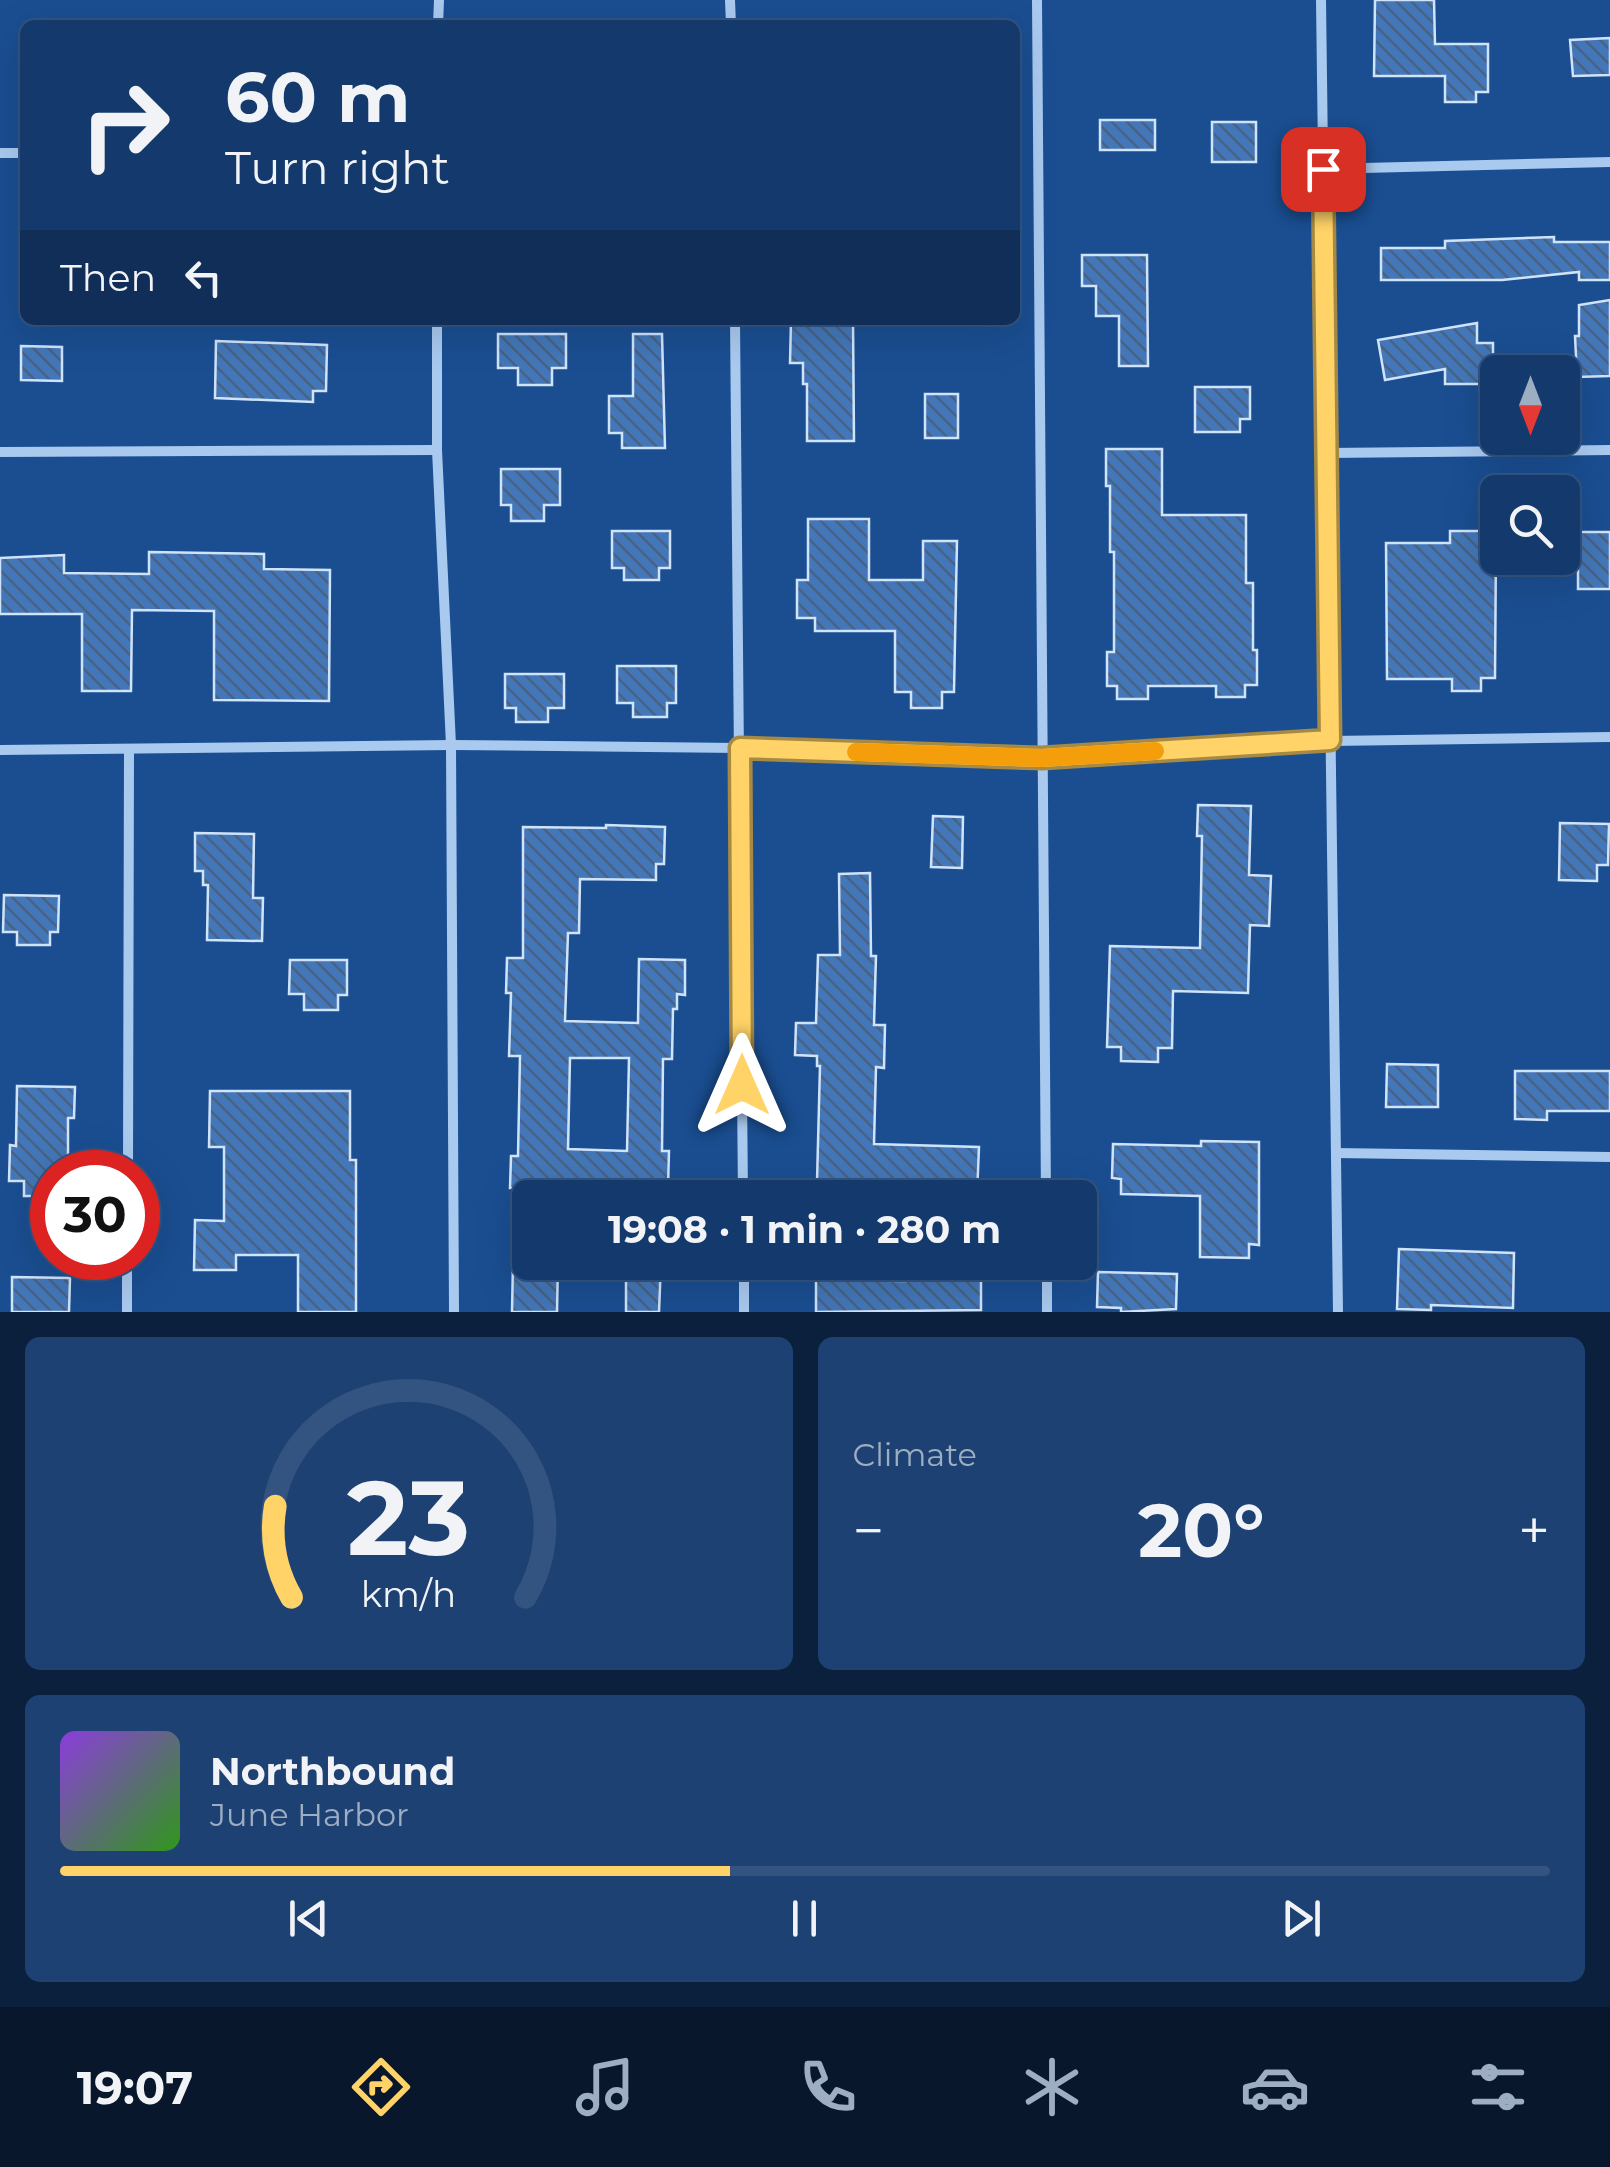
<!DOCTYPE html>
<html lang="en">
<head>
<meta charset="utf-8">
<style>
  body { margin:0; font-family:Montserrat,sans-serif; background:#1d4172; color:#f1f3f6; height:100vh; display:flex; flex-direction:column; font-size:38px; white-space:nowrap }
  * { box-sizing:border-box; margin:0 }
  p { font-size:32px; color:#9dadc2 }
  .icon { flex:none; width:55px; height:55px; fill:none; stroke:currentColor; stroke-width:2; stroke-linecap:round; stroke-linejoin:round }
  .map { position:relative; height:1312px; overflow:hidden }
  .details { display:flex; flex-direction:column; gap:25px; padding:25px; background:#0b203c; flex:1 }
  .details>* { flex:none }
  .guide { position:absolute; left:20px; top:20px; width:1000px; height:305px; border-radius:15px; box-shadow:0 10px 40px #0002,0 0 0 2px #335480; background:#143a6d; color:#f1f3f6; overflow:hidden }
  .needle { width:65px; rotate:180deg }
  .controls { position:absolute; left:1480px; top:355px; display:grid; gap:20px }
  .controls a { display:grid; place-items:center; width:100px; height:100px; border-radius:15px; background:#143a6d; box-shadow:0 10px 40px #0002,0 0 0 2px #335480; font-size:50px }
  .speed { position:absolute; left:30px; top:1150px; display:flex; gap:20px; font-size:50px; font-weight:700; text-align:center }
  .speed>* { display:grid; place-content:center; width:130px; height:130px; border-radius:50%; background:#143a6d; box-shadow:0 10px 40px #0002,0 0 0 2px #335480; line-height:1 }
  .speed .limit { border:15px solid #d22; background:#fff; color:#111 }
  .pin { position:absolute; display:grid; place-items:center; width:85px; height:85px; color:#fff; margin:-42px; border-radius:20px; box-shadow:0 5px 15px #0006 }
  .me { position:absolute; width:110px; margin:-55px; rotate:0deg; stroke-linejoin:round; filter:drop-shadow(0 0 8px #0008) }
  .turn { display:flex; align-items:center; gap:35px; height:210px; padding:0 40px; font-size:45px }
  .turn .icon { width:130px; height:130px; stroke-width:2.5 }
  .turn b { display:block; font-size:70px; line-height:85px }
  .then { display:flex; align-items:center; height:95px; padding:0 40px; background:#0003; gap:20px; font-size:38px }
  .big { font-size:75px; font-weight:700; line-height:1.1 }
  .details .tile { flex:1; display:flex; flex-direction:column; justify-content:center; gap:15px; min-width:0; padding:0 35px; border-radius:15px; background:#1d4172 }
  .details .dial { align-items:center; gap:0 }
  .dial svg { height:260px; overflow:visible; fill:none; stroke:#335480; stroke-width:7; stroke-linecap:round; text-anchor:middle }
  .dial text { fill:#f1f3f6; stroke:none }
  .song { display:flex; align-items:center; gap:30px }
  .cover { width:120px; height:120px; border-radius:15px; background:linear-gradient(135deg,hsl(270 70% 55%),hsl(110 70% 35%)) }
  .played { height:10px; border-radius:5px; background:linear-gradient(90deg,#ffd367 45%,#335480 45%) }
  .keys { display:flex; justify-content:space-around; direction:ltr }
  .heat { display:flex; justify-content:space-between; align-items:center; font-size:55px; direction:ltr }
  .details .tiles { flex:1; display:grid; gap:25px; grid-template-columns:1fr 1fr }
  .tile:last-child { grid-column:span 2 }
  .trip { position:absolute; left:512px; top:1180px; width:585px; height:100px; border-radius:15px; background:#143a6d; box-shadow:0 10px 40px #0002,0 0 0 2px #335480; font-weight:700; line-height:100px; text-align:center }
  .tab-bar { display:flex; height:160px; justify-content:space-around; align-items:center; background:#08172c; color:#9dadc2 }
  .tab-bar .icon { width:70px; height:70px }
  .tab-bar .selected { color:#ffd367 }
  .tab-bar b { font-size:45px; color:#f1f3f6 }
  .map>svg:first-child { display:block }
</style>
</head>
<body>
<div class="map">
<svg width="1610" height="1312" viewBox="0 0 1610 1312">
  <defs>
    <pattern id="building-back-hatch" width="6" height="6" patternUnits="userSpaceOnUse" patternTransform="scale(2.5)"><rect width="6" height="6" fill="#4377b9"/><path d="M-1 5l2 2M0 0l6 6M5-1l2 2" fill="none" stroke="#486282"/></pattern>
  </defs>
  <rect width="100%" height="100%" fill="#1a4e91"/>
  <g fill="url(#building-back-hatch)" stroke="#cfe3fb" stroke-width="2.5" fill-rule="evenodd">
    <path d="M 1375,0 L 1434,0 L 1435,44 L 1488,44 L 1488,92 L 1476,92 L 1476,102 L 1445,102 L 1445,76 L 1374,76 Z"/>
    <path d="M 1610,38 L 1610,75 L 1573,76 L 1570,40 Z"/>
    <rect x="1100" y="120" width="55" height="30"/>
    <rect x="1212" y="122" width="44" height="40"/>
    <path d="M 1554,237 L 1554,242 L 1610,242 L 1610,280 L 1579,280 L 1579,272 L 1502,280 L 1381,280 L 1381,248 L 1445,248 L 1445,241 Z"/>
    <path d="M 1082,255 L 1147,255 L 1148,366 L 1119,366 L 1119,316 L 1096,316 L 1096,286 L 1082,286 Z"/>
    <path d="M 1610,300 L 1610,376 L 1577,377 L 1575,336 L 1579,336 L 1579,305 Z"/>
    <path d="M 791,320 L 853,320 L 854,441 L 807,441 L 807,384 L 803,384 L 803,363 L 790,363 Z"/>
    <path d="M 1477,323 L 1477,343 L 1493,343 L 1493,384 L 1445,384 L 1445,369 L 1385,380 L 1378,340 Z"/>
    <path d="M 498,334 L 566,334 L 566,368 L 552,368 L 552,385 L 518,385 L 518,368 L 498,368 Z"/>
    <path d="M 633,334 L 662,334 L 665,448 L 622,448 L 622,433 L 609,433 L 609,396 L 633,396 Z"/>
    <path d="M 216,341 L 327,345 L 326,391 L 313,391 L 313,402 L 215,398 Z"/>
    <path d="M 21,346 L 62,347 L 62,381 L 21,380 Z"/>
    <path d="M 1195,387 L 1250,387 L 1250,419 L 1240,419 L 1240,432 L 1195,432 Z"/>
    <rect x="925" y="394" width="33" height="44"/>
    <path d="M 1106,449 L 1162,449 L 1162,515 L 1246,515 L 1246,583 L 1253,583 L 1253,650 L 1257,650 L 1257,685 L 1245,685 L 1245,697 L 1216,697 L 1216,686 L 1148,686 L 1148,699 L 1117,699 L 1117,686 L 1107,686 L 1107,652 L 1114,652 L 1114,552 L 1110,552 L 1110,486 L 1106,486 Z"/>
    <path d="M 501,469 L 560,469 L 560,505 L 544,505 L 544,521 L 511,521 L 511,505 L 501,505 Z"/>
    <path d="M 808,519 L 869,519 L 869,580 L 923,580 L 923,541 L 957,541 L 954,692 L 942,692 L 942,708 L 911,708 L 911,692 L 895,692 L 895,631 L 815,631 L 815,618 L 797,618 L 797,580 L 808,580 Z"/>
    <path d="M 612,531 L 670,531 L 670,568 L 659,568 L 659,580 L 624,580 L 624,568 L 612,568 Z"/>
    <path d="M 1450,531 L 1483,531 L 1483,546 L 1496,546 L 1495,678 L 1481,678 L 1481,691 L 1452,691 L 1452,679 L 1387,679 L 1386,543 L 1450,543 Z"/>
    <rect x="1578" y="532" width="32" height="57"/>
    <path d="M 149,552 L 264,554 L 264,569 L 330,570 L 329,701 L 214,700 L 214,611 L 132,610 L 131,691 L 82,691 L 82,614 L 0,614 L 0,558 L 64,555 L 64,573 L 149,574 Z"/>
    <path d="M 617,666 L 676,666 L 676,703 L 667,703 L 667,717 L 633,717 L 633,703 L 617,703 Z"/>
    <path d="M 505,674 L 564,674 L 564,708 L 548,708 L 548,722 L 516,722 L 516,708 L 505,708 Z"/>
    <path d="M 1198,805 L 1251,806 L 1249,875 L 1271,876 L 1269,926 L 1250,925 L 1248,993 L 1173,991 L 1172,1048 L 1158,1048 L 1158,1062 L 1121,1061 L 1121,1047 L 1107,1047 L 1110,946 L 1200,948 L 1202,836 L 1197,836 Z"/>
    <path d="M 933,816 L 963,817 L 962,868 L 931,867 Z"/>
    <path d="M 1560,823 L 1609,824 L 1608,865 L 1597,865 L 1597,881 L 1559,880 Z"/>
    <path d="M 606,825 L 665,827 L 664,864 L 656,864 L 656,880 L 580,879 L 579,933 L 568,933 L 565,1021 L 638,1023 L 639,959 L 685,960 L 685,995 L 677,994 L 677,1009 L 673,1009 L 672,1059 L 663,1059 L 662,1151 L 669,1151 L 668,1188 L 658,1188 L 658,1198 L 628,1198 L 628,1186 L 570,1186 L 570,1189 L 553,1189 L 553,1198 L 514,1198 L 514,1188 L 510,1188 L 511,1156 L 518,1156 L 520,1056 L 509,1056 L 511,993 L 506,993 L 507,958 L 523,958 L 523,827 L 606,828 ZM 570,1058 L 629,1058 L 627,1151 L 568,1149 Z"/>
    <path d="M 195,833 L 254,834 L 253,898 L 263,898 L 262,941 L 207,940 L 208,885 L 203,885 L 203,871 L 195,871 Z"/>
    <path d="M 870,873 L 871,956 L 876,956 L 874,1025 L 885,1025 L 884,1068 L 876,1067 L 874,1144 L 979,1147 L 977,1195 L 862,1193 L 862,1198 L 830,1197 L 830,1182 L 817,1182 L 820,1066 L 817,1066 L 817,1056 L 795,1055 L 796,1023 L 816,1023 L 818,955 L 840,955 L 839,874 Z"/>
    <path d="M 4,895 L 59,896 L 58,932 L 50,932 L 50,945 L 17,945 L 17,932 L 3,932 Z"/>
    <path d="M 290,960 L 347,960 L 347,995 L 338,995 L 338,1010 L 304,1010 L 304,994 L 289,994 Z"/>
    <path d="M 1387,1064 L 1438,1065 L 1438,1107 L 1386,1107 Z"/>
    <path d="M 1515,1071 L 1610,1071 L 1610,1111 L 1547,1111 L 1547,1120 L 1515,1119 Z"/>
    <path d="M 17,1086 L 75,1087 L 74,1118 L 68,1118 L 68,1172 L 52,1172 L 52,1196 L 24,1196 L 24,1181 L 9,1181 L 10,1145 L 16,1146 Z"/>
    <path d="M 210,1091 L 350,1091 L 350,1160 L 356,1160 L 356,1312 L 298,1312 L 298,1255 L 236,1255 L 236,1270 L 194,1270 L 195,1220 L 224,1221 L 224,1147 L 209,1147 Z"/>
    <path d="M 1201,1141 L 1259,1142 L 1259,1245 L 1249,1244 L 1249,1258 L 1200,1257 L 1200,1196 L 1121,1194 L 1121,1179 L 1112,1178 L 1113,1144 L 1201,1146 Z"/>
    <path d="M 1399,1249 L 1514,1253 L 1513,1308 L 1431,1305 L 1431,1310 L 1397,1309 Z"/>
    <path d="M 513,1262 L 558,1262 L 557,1312 L 512,1312 Z"/>
    <path d="M 626,1262 L 661,1262 L 659,1312 L 626,1312 Z"/>
    <path d="M 1098,1272 L 1177,1274 L 1176,1309 L 1121,1312 L 1121,1308 L 1097,1307 Z"/>
    <path d="M 907,1275 L 981,1277 L 981,1310 L 816,1312 L 816,1280 L 906,1281 Z"/>
    <path d="M 12,1277 L 70,1278 L 69,1312 L 12,1312 Z"/>
  </g>
  <g fill="none" stroke-linecap="round" stroke-linejoin="round">
    <g stroke="#a9c9ef" stroke-width="10">
      <path d="M 730,0 L 731,25"/>
      <path d="M 1037,0 L 1046,1198"/>
      <path d="M 1321,0 L 1338,1312"/>
      <path d="M 438,25 L 439,0"/>
      <path d="M 0,153 L 25,153"/>
      <path d="M 1323,169 L 1610,162"/>
      <path d="M 437,320 L 437,450 L 451,745 L 454,1312"/>
      <path d="M 735,320 L 743,1198"/>
      <path d="M 0,452 L 437,450"/>
      <path d="M 1327,453 L 1610,450"/>
      <path d="M 0,750 L 451,745 L 740,748 L 1042,758 L 1331,741 L 1610,737"/>
      <path d="M 1336,1153 L 1610,1157"/>
      <path d="M 128,1172 L 129,750"/>
      <path d="M 744,1262 L 744,1312"/>
      <path d="M 1047,1262 L 1047,1312"/>
      <path d="M 127,1312 L 127,1258"/>
    </g>
  </g>
  <g fill="none" stroke-linecap="round" stroke-linejoin="round">
    <g stroke="#a68943" stroke-width="25">
      <path id="route" d="M 742,1085 L 740,748 L 1042,758 L 1330,740 L 1323,169"/>
    </g>
    <use href="#route" stroke="#ffd367" stroke-width="18"/>
    <path stroke="#f59e0b" stroke-width="18" d="M 856,752 L 1042,758 L 1155,751"/>
  </g>
</svg>
<div class="controls">
<a><svg class="needle" viewBox="-14 -14 28 28"><path d="M0-13l5 13h-10z" fill="#e53935"/><path d="M0 13l5-13h-10z" fill="#9dadc2"/></svg></a>
<a><svg class="icon" aria-label="search" viewBox="0 0 24 24"><circle cx="10" cy="10" r="6"/><path d="M15 15l6 6"/></svg></a>
</div>
<div class="speed"><div class="limit">30</div></div>
<div class="pin" style="left:1323px;top:169px;background:#d93025"><svg class="icon" aria-label="arrive" viewBox="0 0 24 24"><path d="M6 21V4h12l-3 4 3 4H6"/></svg></div>
<svg class="me" style="left:742px;top:1085px" viewBox="-20 -20 40 40"><path d="M0-17L14 15 0 8-14 15z" fill="#ffd367" stroke="#fff" stroke-width="4"/></svg>
<div class="trip">19:08 · 1 min · 280 m</div>
<div class="guide">
<div class="turn"><svg class="icon" aria-label="right" viewBox="0 0 24 24"><path d="M7 20v-9h11M14 6l5 5-5 5"/></svg><div><b>60 m</b>Turn right</div></div>
<div class="then">Then<svg class="icon" aria-label="left" viewBox="0 0 24 24"><path d="M17 20v-9H6M10 6l-5 5 5 5"/></svg></div>
</div>
</div>
<section class="details">
<div class="tiles">
<div class="tile dial"><svg viewBox="0 0 100 80">
<path d="M14 69A42 42 0 1 1 86 69"/>
<path d="M14 69A42 42 0 0 1 9 41" stroke="#ffd367"/>
<text x="50" y="56" font-size="32" font-weight="700">23</text>
<text x="50" y="72" font-size="11">km/h</text>
</svg></div>
<div class="tile"><p>Climate</p>
<div class="heat"><a>−</a><b class="big">20°</b><a>+</a></div>
</div>
<div class="tile">
<div class="song"><i class="cover"></i><div><b>Northbound</b><p>June Harbor</p></div></div>
<div class="played"></div>
<div class="keys"><svg class="icon" aria-label="previous" viewBox="0 0 24 24"><path d="M18 5L8 12l10 7zM5 5v14"/></svg><svg class="icon" aria-label="pause" viewBox="0 0 24 24"><path d="M8 5v14M16 5v14"/></svg><svg class="icon" aria-label="next" viewBox="0 0 24 24"><path d="M6 5l10 7-10 7zM19 5v14"/></svg></div>
</div>
</div>
</section>
<nav class="tab-bar">
<b>19:07</b>
<svg class="icon selected" aria-label="directions" viewBox="0 0 24 24"><path d="M12 3l9 9-9 9-9-9zM9 14v-3h6M13 9l2 2-2 2"/></svg>
<svg class="icon" aria-label="music" viewBox="0 0 24 24"><path d="M9 18V5l10-2v13"/><circle cx="6" cy="18" r="3"/><circle cx="16" cy="16" r="3"/></svg>
<svg class="icon" aria-label="phone" viewBox="0 0 24 24"><path d="M5 4h4l2 5-3 2q2 4 5 5l2-3 5 2v4C11 20 4 13 5 4z"/></svg>
<svg class="icon" aria-label="climate" viewBox="0 0 24 24"><path d="M12 3v18M4 7l16 10M4 17L20 7"/></svg>
<svg class="icon" aria-label="car" viewBox="0 0 24 24"><path d="M5 17H2v-5l4-1 3-4h7l3 4 3 1v5h-3M9 17h6M6 11h13"/><circle cx="7" cy="17" r="2"/><circle cx="17" cy="17" r="2"/></svg>
<svg class="icon" aria-label="filters" viewBox="0 0 24 24"><path d="M4 7h16M4 17h16"/><circle cx="9" cy="7" r="2"/><circle cx="15" cy="17" r="2"/></svg>
</nav>
</body>
</html>
